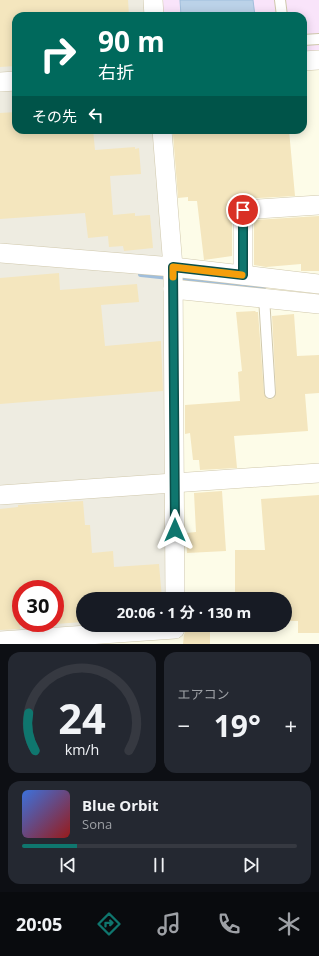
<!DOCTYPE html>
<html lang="ja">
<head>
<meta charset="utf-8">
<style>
  body { margin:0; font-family:"Open Sans","Noto Sans JP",sans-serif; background:#242831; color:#f1f3f6; height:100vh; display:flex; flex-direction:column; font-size:15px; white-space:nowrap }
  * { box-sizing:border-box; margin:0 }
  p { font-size:13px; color:#9ea1a6 }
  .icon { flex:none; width:22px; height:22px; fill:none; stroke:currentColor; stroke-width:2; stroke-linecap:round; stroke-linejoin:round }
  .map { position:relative; height:644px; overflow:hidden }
  .side { display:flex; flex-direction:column; gap:8px; padding:8px; background:#0d0f14; flex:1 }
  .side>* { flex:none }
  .top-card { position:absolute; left:12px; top:12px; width:295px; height:122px; border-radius:12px; box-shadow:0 2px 10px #0003; background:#00695c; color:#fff; overflow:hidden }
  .speed { position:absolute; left:12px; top:580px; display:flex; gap:8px; font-size:20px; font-weight:700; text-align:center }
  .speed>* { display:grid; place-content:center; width:52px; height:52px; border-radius:50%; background:#171b24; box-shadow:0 2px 10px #0003; line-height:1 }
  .speed .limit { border:6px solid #d22; background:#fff; color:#111 }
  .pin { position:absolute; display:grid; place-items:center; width:34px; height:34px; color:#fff; margin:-17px; border:2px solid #fff; border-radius:50%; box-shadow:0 1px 4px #0007 }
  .me { position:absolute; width:44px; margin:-22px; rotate:0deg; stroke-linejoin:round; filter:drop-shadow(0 0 3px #0008) }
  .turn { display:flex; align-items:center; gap:14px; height:84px; padding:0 20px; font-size:18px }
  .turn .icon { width:52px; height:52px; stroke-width:2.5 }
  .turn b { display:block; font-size:28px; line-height:34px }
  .then { display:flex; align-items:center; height:38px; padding:0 20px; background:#0003; gap:8px; font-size:15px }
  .big { font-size:30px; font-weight:700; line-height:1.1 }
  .side .widget { flex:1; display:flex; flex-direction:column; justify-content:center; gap:6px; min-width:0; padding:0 14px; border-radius:12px; background:#242831 }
  .side .dial { align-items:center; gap:0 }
  .dial svg { height:104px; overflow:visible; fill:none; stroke:#363941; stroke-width:7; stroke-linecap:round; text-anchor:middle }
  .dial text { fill:#f1f3f6; stroke:none }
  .song { display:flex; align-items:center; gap:12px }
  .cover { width:48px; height:48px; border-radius:6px; background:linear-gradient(135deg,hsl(220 70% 55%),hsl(0 70% 35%)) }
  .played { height:4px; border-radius:2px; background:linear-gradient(90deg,#0f766e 20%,#363941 20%) }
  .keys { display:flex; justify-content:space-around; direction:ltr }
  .heat { display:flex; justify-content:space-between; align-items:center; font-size:22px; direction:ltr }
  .side .tiles { flex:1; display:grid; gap:8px; grid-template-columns:1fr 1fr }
  .widget:last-child { grid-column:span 2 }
  .trip { position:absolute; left:76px; top:592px; width:216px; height:40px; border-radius:20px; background:#171b24; box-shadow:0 2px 10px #0003; font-weight:700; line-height:40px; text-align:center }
  .tabs { display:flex; height:64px; justify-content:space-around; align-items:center; background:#090b0e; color:#9ea1a6 }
  .tabs .icon { width:28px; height:28px }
  .tabs .active { color:#0f766e }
  .tabs b { font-size:18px; color:#f1f3f6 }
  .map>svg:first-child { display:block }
</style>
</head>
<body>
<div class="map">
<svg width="319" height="644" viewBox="0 0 319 644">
  <rect width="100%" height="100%" fill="#fdfce8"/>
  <g fill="#eeece1" fill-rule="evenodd">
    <path d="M 0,0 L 145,0 L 146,16 L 16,16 L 16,130 L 155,130 L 164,260 L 168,470 L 160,478 L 0,489 Z"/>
    <path d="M 161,491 L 168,496 L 168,599 L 83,599 L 83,625 L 144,625 L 0,635 L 0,502 ZM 21,589 L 55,589 L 55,623 L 21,623 Z"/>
  </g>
  <path fill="#f9e4fa" d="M 160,0 L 319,0 L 319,52 L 303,53 L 303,16 L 161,16 Z"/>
  <path fill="#bbd2e8" stroke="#a0bedb" d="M 180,0 L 253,0 L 255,16 L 181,16 Z"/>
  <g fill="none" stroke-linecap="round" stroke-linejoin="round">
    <path stroke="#a0bedb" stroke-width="6" d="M 141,274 L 263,287"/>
  </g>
  <g fill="#f4e6be">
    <path d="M 0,0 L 128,0 L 129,16 L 16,16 L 16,66 L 0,67 Z"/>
    <path d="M 16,112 L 16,130 L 93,130 L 95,150 L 135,147 L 135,149 L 139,148 L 141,174 L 110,176 L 113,215 L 135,213 L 135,216 L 150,215 L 153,248 L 124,251 L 123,246 L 109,247 L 108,236 L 88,238 L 85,213 L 0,219 L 0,113 Z"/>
    <path d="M 174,130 L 289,130 L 295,196 L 242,199 L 237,201 L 233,205 L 232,210 L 232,256 L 204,260 L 197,201 L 188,201 L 188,197 L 178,198 L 173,134 L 174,134 Z"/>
    <path d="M 319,216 L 319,271 L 301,271 L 301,264 L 266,267 L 254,265 L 254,220 Z"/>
    <path d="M 59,273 L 60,290 L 137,284 L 139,302 L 101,305 L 105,346 L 161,341 L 163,391 L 0,404 L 0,278 Z"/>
    <path d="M 255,311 L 256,312 L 258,312 L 264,393 L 267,399 L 273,399 L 276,393 L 272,316 L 294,314 L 297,356 L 319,355 L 319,393 L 305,394 L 308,431 L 234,436 L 237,468 L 200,470 L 199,460 L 193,460 L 190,433 L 185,434 L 185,405 L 240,401 L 238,372 L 242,371 L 236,312 Z"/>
    <path d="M 222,491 L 226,551 L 187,553 L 186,533 L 196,532 L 194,493 Z"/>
    <path d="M 319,495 L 319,633 L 298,633 L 298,621 L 285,621 L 285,599 L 235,599 L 235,550 L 265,550 L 261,499 Z"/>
    <path d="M 83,501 L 85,525 L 90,525 L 92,553 L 113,551 L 114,567 L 159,564 L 162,599 L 83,599 L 83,622 L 55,624 L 55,589 L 17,589 L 20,629 L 0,630 L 0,509 L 18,507 L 18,505 Z"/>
    <path d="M 185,625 L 210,625 L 210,644 L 183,644 L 184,635 L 186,629 Z"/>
  </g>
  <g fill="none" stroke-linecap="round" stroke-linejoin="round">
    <g stroke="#d0c8ac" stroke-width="12">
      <g id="lane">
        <path d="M 280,0 L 282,16"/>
        <path d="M 303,40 L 319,39"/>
        <path d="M 264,297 L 270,393"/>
      </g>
    </g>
    <g stroke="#d0c8ac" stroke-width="20">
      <g id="street">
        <path d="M 153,0 L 154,16"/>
        <path d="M 303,61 L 319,60"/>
        <path d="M 0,82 L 16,81"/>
        <path d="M 162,130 L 173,267 L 175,599"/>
        <path d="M 0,253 L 173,267 L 319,284"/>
        <path d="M 243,275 L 243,210 L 319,205"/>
        <path d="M 173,289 L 319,304"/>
        <path d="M 0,495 L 319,473"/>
        <path d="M 0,641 L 175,629"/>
      </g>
    </g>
    <use href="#lane" stroke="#fff" stroke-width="10"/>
    <use href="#street" stroke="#fff" stroke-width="19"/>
  </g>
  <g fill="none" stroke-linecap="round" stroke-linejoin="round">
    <g stroke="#0a4d48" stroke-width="10">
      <path id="route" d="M 175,530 L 173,267 L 243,275 L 243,210"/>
    </g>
    <use href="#route" stroke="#0f766e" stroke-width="7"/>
    <path stroke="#f59e0b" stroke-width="7" d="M 173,277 L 173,267 L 242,275"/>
  </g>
</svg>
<div class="speed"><div class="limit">30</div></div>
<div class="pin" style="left:243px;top:210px;background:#d93025"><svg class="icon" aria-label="arrive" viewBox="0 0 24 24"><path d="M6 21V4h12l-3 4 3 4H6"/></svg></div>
<svg class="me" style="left:175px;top:530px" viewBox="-20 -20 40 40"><path d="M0-17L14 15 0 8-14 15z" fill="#0f766e" stroke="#fff" stroke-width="4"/></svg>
<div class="trip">20:06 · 1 分 · 130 m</div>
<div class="top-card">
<div class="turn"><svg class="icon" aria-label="right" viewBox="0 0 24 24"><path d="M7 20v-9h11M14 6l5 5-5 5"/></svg><div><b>90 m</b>右折</div></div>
<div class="then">その先<svg class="icon" aria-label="left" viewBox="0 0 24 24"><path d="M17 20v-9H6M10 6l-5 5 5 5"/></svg></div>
</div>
</div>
<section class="side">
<div class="tiles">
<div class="widget dial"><svg viewBox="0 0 100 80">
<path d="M14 69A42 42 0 1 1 86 69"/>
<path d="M14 69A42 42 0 0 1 9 40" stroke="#0f766e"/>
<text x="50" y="56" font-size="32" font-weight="700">24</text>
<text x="50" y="72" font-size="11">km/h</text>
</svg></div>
<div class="widget"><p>エアコン</p>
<div class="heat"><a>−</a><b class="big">19°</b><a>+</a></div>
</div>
<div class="widget">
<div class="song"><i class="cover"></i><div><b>Blue Orbit</b><p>Sona</p></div></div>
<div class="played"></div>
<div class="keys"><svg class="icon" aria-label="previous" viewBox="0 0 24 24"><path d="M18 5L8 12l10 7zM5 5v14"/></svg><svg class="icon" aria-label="pause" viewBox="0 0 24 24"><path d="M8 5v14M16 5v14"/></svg><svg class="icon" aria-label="next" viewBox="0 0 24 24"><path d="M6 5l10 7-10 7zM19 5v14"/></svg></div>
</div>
</div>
</section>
<nav class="tabs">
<b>20:05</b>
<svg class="icon active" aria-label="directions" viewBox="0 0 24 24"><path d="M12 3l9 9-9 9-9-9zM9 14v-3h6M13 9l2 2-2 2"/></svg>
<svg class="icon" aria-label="music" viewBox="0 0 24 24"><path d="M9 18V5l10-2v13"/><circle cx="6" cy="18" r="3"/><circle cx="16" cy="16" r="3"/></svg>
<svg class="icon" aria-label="phone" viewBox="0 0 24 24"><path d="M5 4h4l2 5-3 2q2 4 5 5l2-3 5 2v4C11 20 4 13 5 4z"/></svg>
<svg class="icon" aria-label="climate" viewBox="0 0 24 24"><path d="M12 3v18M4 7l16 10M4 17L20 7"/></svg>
</nav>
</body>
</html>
